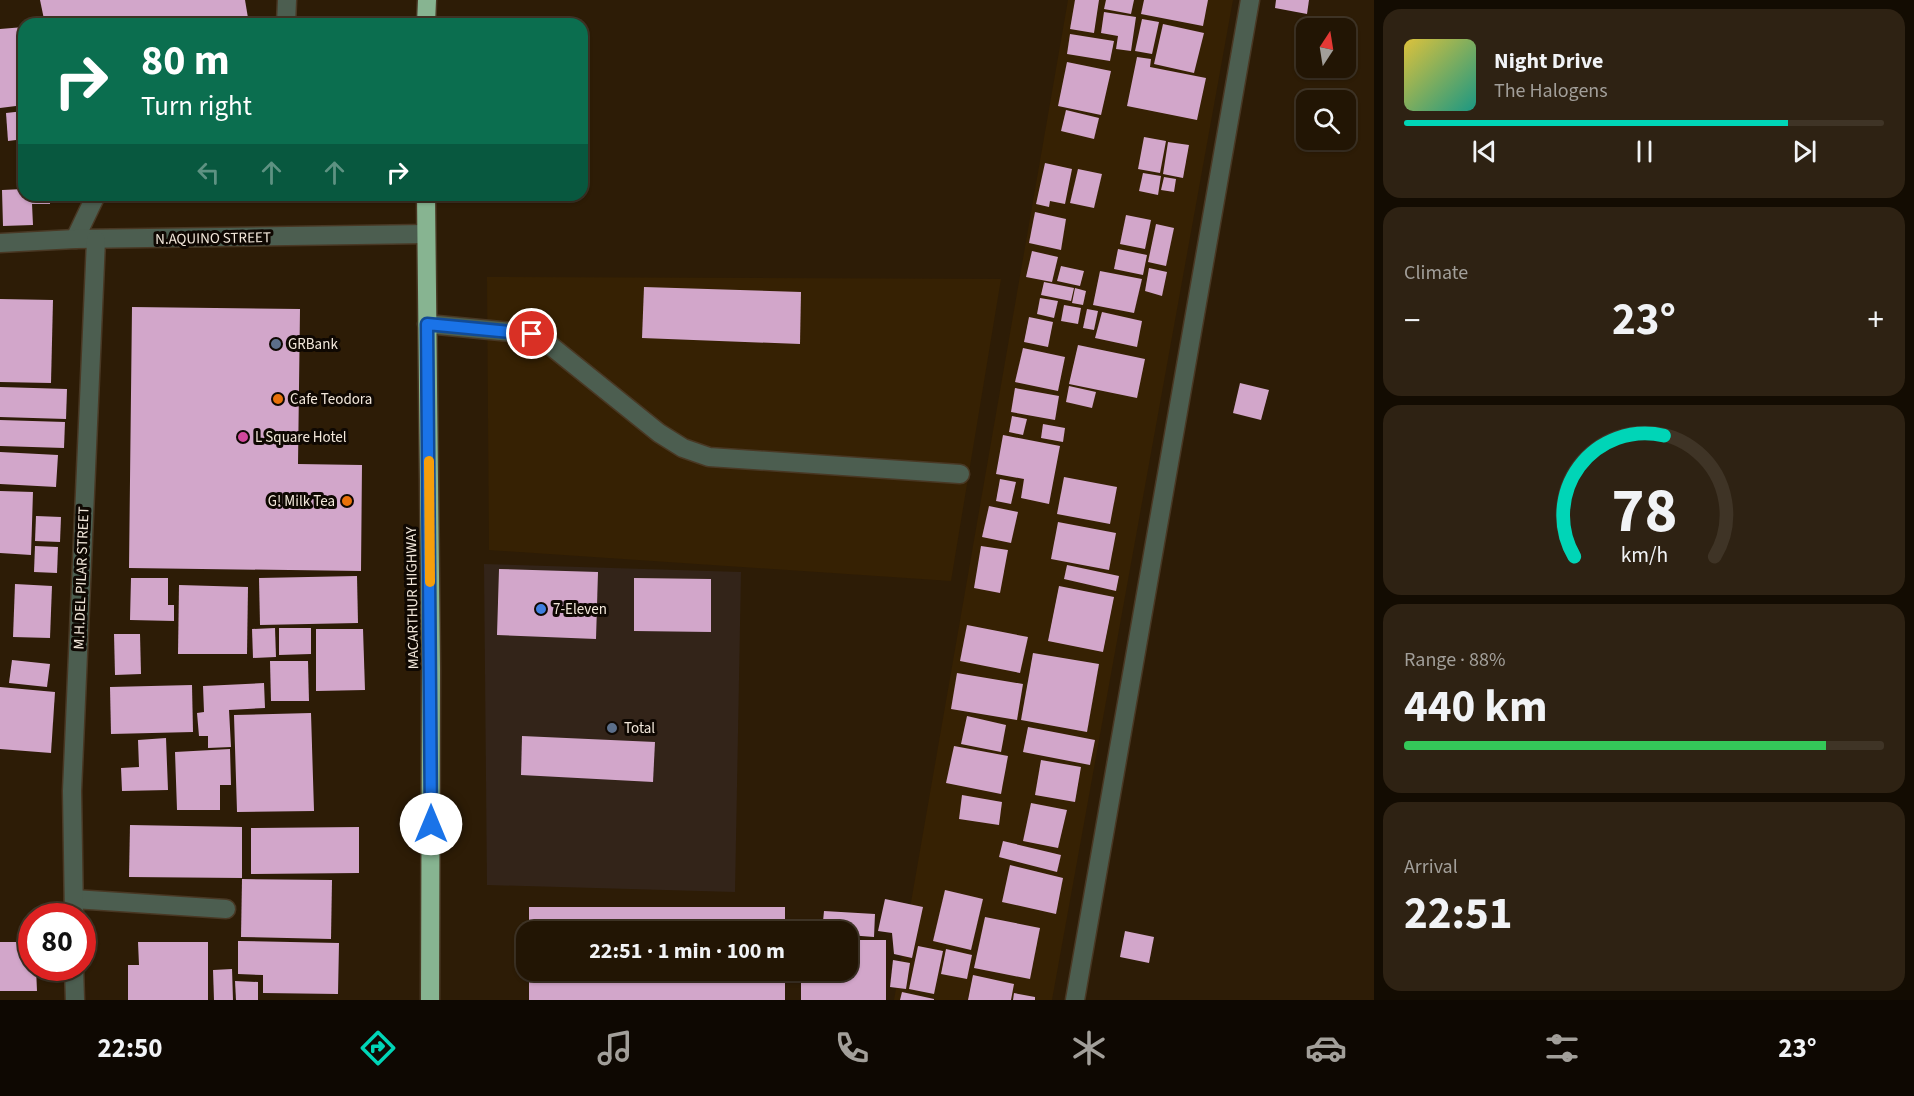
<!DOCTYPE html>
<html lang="en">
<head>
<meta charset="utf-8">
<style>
  body { margin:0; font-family:"Source Sans 3",sans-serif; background:#2e2213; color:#f1f3f6; height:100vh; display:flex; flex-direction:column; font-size:22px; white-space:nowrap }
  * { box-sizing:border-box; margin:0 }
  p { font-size:20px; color:#a29f9a }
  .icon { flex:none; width:33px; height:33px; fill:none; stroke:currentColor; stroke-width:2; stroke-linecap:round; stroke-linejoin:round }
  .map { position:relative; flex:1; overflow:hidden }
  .details { display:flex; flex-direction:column; gap:9px; padding:9px; background:#130c02; width:540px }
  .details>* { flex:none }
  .guide { position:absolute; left:18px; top:18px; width:570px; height:183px; border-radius:18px; box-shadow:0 2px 4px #0004,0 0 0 2px #3f3426; background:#0b6e4f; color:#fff; overflow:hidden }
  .needle { width:39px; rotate:12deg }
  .fabs { position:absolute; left:1296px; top:18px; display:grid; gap:12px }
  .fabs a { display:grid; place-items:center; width:60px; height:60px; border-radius:12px; background:#221504; box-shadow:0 2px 4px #0004,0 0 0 2px #3f3426; font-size:30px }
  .speed { position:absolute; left:18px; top:903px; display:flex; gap:12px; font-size:30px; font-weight:700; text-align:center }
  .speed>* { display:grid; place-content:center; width:78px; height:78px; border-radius:50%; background:#221504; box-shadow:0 2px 4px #0004,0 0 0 2px #3f3426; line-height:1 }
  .speed .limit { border:9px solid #d22; background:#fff; color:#111 }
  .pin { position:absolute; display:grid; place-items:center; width:51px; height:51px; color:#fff; margin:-26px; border:3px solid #fff; border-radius:50%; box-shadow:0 2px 6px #0007 }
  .me { position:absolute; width:66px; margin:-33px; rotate:0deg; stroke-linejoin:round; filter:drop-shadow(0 0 4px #0008) }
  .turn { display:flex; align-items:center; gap:21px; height:126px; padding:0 24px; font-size:27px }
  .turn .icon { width:78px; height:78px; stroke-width:2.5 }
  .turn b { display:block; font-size:42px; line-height:51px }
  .lanes { display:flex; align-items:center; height:57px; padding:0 24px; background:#0003; justify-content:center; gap:30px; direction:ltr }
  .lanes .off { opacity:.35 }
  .big { font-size:45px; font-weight:700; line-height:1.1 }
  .details .widget { flex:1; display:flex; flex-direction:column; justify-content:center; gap:9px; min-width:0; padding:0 21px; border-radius:18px; background:#2e2213 }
  .details .dial { align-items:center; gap:0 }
  .dial svg { height:156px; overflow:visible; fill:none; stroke:#3f3426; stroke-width:7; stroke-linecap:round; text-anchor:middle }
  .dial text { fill:#f1f3f6; stroke:none }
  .song { display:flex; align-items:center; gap:18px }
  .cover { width:72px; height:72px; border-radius:9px; background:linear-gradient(135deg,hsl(50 70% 55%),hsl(170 70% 35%)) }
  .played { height:6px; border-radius:3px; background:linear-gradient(90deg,#00d5b7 80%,#3f3426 80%) }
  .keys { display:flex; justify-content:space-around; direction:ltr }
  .heat { display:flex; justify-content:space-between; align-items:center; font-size:33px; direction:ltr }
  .charge { height:9px; border-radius:4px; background:linear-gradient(90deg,#34c759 88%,#3f3426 0) }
  .trip { position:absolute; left:516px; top:921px; width:342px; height:60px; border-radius:18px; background:#221504; box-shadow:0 2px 4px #0004,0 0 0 2px #3f3426; font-weight:700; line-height:60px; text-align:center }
  .tab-bar { display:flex; height:96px; justify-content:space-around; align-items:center; background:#0e0802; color:#a29f9a }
  .tab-bar .icon { width:42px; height:42px }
  .tab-bar .current { color:#00d5b7 }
  .tab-bar b { font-size:27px; color:#f1f3f6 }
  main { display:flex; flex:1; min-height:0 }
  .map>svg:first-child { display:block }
</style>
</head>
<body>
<main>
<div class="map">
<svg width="1374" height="1000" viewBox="0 0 1374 1000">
  <rect width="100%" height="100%" fill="#2d1c06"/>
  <path fill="#332419" d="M 484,564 L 741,572 L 735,892 L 487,885 Z"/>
  <g fill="#362103">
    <path d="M 1068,0 L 1233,0 L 1052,1000 L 894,1000 Z"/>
    <path d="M 487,277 L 1001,279 L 951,581 L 489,550 Z"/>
  </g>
  <g fill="#d2a6ca">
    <path d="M 40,0 L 245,0 L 249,24 L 45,24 Z"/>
    <path d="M 1075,0 L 1099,0 L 1094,33 L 1070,29 Z"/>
    <path d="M 1106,0 L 1134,0 L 1131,14 L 1104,9 Z"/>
    <path d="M 1144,0 L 1208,0 L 1203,26 L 1141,14 Z"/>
    <path d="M 1276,0 L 1309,0 L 1307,14 L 1275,8 Z"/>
    <path d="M 1104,12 L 1136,17 L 1131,51 L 1116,49 L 1118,36 L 1101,33 Z"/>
    <path d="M 1142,19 L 1159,22 L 1152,54 L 1135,51 Z"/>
    <path d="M 1163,24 L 1204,33 L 1194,73 L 1154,64 Z"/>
    <path d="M 24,27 L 24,105 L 0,108 L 0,29 Z"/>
    <path d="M 1070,34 L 1114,41 L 1110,61 L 1067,54 Z"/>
    <path d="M 1137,57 L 1151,59 L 1150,67 L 1206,78 L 1197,120 L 1127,106 Z"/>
    <path d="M 1067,62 L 1111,71 L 1101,115 L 1058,106 Z"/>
    <path d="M 1066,110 L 1099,118 L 1094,139 L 1061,131 Z"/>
    <path d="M 24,111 L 24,139 L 8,141 L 6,113 Z"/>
    <path d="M 1144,137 L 1166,141 L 1160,173 L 1138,169 Z"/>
    <path d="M 1168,142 L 1189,145 L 1183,178 L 1163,174 Z"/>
    <path d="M 1045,163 L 1072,169 L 1065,204 L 1050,201 L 1049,207 L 1036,204 Z"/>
    <path d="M 1078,169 L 1102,174 L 1094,208 L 1070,203 Z"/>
    <path d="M 1143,173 L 1161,176 L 1158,195 L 1139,191 Z"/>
    <path d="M 1164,177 L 1176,179 L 1174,192 L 1161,190 Z"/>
    <path d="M 24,189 L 24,195 L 50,195 L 50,204 L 32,204 L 33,225 L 3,226 L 2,190 Z"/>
    <path d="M 1035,212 L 1066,219 L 1061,250 L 1029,243 Z"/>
    <path d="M 1126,215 L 1151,220 L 1145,249 L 1120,244 Z"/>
    <path d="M 1156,224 L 1174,228 L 1166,266 L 1148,262 Z"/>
    <path d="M 1118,249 L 1147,255 L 1143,275 L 1114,269 Z"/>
    <path d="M 1032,251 L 1058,257 L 1052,282 L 1026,277 Z"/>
    <path d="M 1061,266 L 1084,271 L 1080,286 L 1057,281 Z"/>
    <path d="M 1149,268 L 1167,272 L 1162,296 L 1145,291 Z"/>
    <path d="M 1100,271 L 1142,279 L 1134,313 L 1093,305 Z"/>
    <path d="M 1044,282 L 1074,288 L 1071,301 L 1041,295 Z"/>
    <path d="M 644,287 L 801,292 L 800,344 L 642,338 Z"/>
    <path d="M 1075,288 L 1086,291 L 1083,305 L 1072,303 Z"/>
    <path d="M 1040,298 L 1058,301 L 1054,318 L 1037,314 Z"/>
    <path d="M 0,299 L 53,300 L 51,383 L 0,382 Z"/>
    <path d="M 1064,305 L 1081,308 L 1078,324 L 1061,321 Z"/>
    <path d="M 132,307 L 300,309 L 298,464 L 362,465 L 361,571 L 129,568 Z"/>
    <path d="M 1087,309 L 1098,311 L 1094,330 L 1083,328 Z"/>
    <path d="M 1102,312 L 1142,321 L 1137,347 L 1095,338 Z"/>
    <path d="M 1029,317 L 1053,322 L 1048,347 L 1024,342 Z"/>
    <path d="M 1078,345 L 1145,359 L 1137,398 L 1069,384 Z"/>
    <path d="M 1023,348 L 1065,357 L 1058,391 L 1015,382 Z"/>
    <path d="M 1240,383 L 1269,390 L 1261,420 L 1233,413 Z"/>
    <path d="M 1069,386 L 1096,392 L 1092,408 L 1066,402 Z"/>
    <path d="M 0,387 L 67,389 L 66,419 L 0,417 Z"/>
    <path d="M 1015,388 L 1059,396 L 1055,420 L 1011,412 Z"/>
    <path d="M 1012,416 L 1027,419 L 1023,435 L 1009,432 Z"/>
    <path d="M 0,420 L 65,422 L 64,448 L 0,446 Z"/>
    <path d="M 1043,424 L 1065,428 L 1063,442 L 1041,438 Z"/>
    <path d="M 1003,435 L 1060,446 L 1049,504 L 1021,498 L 1024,479 L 996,474 Z"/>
    <path d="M 0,452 L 58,455 L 56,487 L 0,484 Z"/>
    <path d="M 1064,477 L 1117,487 L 1110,524 L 1057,514 Z"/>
    <path d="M 1000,479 L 1016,482 L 1011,504 L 996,501 Z"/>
    <path d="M 0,491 L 33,492 L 31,555 L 0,553 Z"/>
    <path d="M 989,506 L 1018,512 L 1011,543 L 982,537 Z"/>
    <path d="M 36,516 L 61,517 L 60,542 L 35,541 Z"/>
    <path d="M 1058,522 L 1116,533 L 1109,570 L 1051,559 Z"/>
    <path d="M 35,546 L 58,547 L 57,573 L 34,572 Z"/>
    <path d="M 981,546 L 1008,550 L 1000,593 L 974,588 Z"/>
    <path d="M 1067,565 L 1119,576 L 1116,591 L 1064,579 Z"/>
    <path d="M 499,569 L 598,572 L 596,639 L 497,635 Z"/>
    <path d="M 357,576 L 358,623 L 260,625 L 259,578 Z"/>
    <path d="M 131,578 L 168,578 L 168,605 L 174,605 L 174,621 L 130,620 Z"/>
    <path d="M 634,578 L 711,579 L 711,632 L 634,631 Z"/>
    <path d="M 15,584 L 52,586 L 50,638 L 13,637 Z"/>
    <path d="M 179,585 L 248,587 L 247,654 L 178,654 Z"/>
    <path d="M 1059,586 L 1114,597 L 1103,652 L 1048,641 Z"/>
    <path d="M 967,625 L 1028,637 L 1020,673 L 960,661 Z"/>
    <path d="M 275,628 L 276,657 L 253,658 L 252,629 Z"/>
    <path d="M 279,628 L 311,628 L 311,654 L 279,655 Z"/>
    <path d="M 316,629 L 363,629 L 365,690 L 316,691 Z"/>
    <path d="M 114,634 L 140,634 L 141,674 L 115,675 Z"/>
    <path d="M 1033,653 L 1099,664 L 1087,732 L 1021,720 Z"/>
    <path d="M 12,660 L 50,664 L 47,687 L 9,683 Z"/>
    <path d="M 270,661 L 308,661 L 309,701 L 271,701 Z"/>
    <path d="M 957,673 L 1023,684 L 1017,720 L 951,709 Z"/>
    <path d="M 264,683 L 265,708 L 229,710 L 231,747 L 208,748 L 208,736 L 199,736 L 197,713 L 204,712 L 203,686 Z"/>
    <path d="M 192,685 L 193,732 L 111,734 L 110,687 Z"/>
    <path d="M 0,687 L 55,692 L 51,753 L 0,749 Z"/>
    <path d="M 311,713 L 314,811 L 237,812 L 234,715 Z"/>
    <path d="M 967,716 L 1006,725 L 1001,752 L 961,744 Z"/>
    <path d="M 1028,727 L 1095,740 L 1090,765 L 1023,752 Z"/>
    <path d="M 522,736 L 655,742 L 653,782 L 521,775 Z"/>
    <path d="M 166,738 L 168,790 L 122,791 L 121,768 L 139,767 L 138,740 Z"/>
    <path d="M 954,746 L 1008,756 L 1001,794 L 946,783 Z"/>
    <path d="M 230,749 L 231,785 L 220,785 L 220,810 L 177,810 L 175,752 Z"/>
    <path d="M 1041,760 L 1081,767 L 1075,802 L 1035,795 Z"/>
    <path d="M 962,795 L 1002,802 L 999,825 L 959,819 Z"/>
    <path d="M 1031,803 L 1067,810 L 1058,848 L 1023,841 Z"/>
    <path d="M 130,825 L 242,827 L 242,878 L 129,877 Z"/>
    <path d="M 359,827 L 359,873 L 251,874 L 251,828 Z"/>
    <path d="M 1003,841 L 1061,855 L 1057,872 L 999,857 Z"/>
    <path d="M 1010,865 L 1063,878 L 1056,914 L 1002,902 Z"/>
    <path d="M 242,879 L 332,880 L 331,939 L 241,937 Z"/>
    <path d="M 945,890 L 983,899 L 971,950 L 933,941 Z"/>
    <path d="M 885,899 L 923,907 L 912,958 L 894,954 L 892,933 L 878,931 Z"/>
    <rect x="529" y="907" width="256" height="25"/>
    <path d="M 824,911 L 875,914 L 874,937 L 848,935 L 848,932 L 822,932 Z"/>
    <path d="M 985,917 L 1040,928 L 1030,979 L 974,968 Z"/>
    <path d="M 1125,931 L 1154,937 L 1149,963 L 1120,957 Z"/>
    <path d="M 848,940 L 886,940 L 886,1000 L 801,1000 L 801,970 L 848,970 Z"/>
    <path d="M 238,941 L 339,943 L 338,994 L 263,993 L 263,975 L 238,974 Z"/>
    <path d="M 0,942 L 32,942 L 32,968 L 36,968 L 37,991 L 0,991 Z"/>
    <path d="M 138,942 L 208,942 L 208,1000 L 128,1000 L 128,965 L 139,965 Z"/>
    <path d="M 918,946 L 943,951 L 934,994 L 909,989 Z"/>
    <path d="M 946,949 L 972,955 L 967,979 L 941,974 Z"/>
    <path d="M 893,960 L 910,963 L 906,989 L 890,987 Z"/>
    <path d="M 232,969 L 233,1000 L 214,1000 L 213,970 Z"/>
    <rect x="529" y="970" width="256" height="30"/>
    <path d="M 973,975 L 1014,984 L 1011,1000 L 968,1000 Z"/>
    <path d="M 235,981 L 258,982 L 258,1000 L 236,1000 Z"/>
    <path d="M 902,992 L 934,999 L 934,1000 L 900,1000 Z"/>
    <path d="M 1014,993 L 1035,997 L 1035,1000 L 1013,1000 Z"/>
  </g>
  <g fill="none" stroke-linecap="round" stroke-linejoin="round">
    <g stroke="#493824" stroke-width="21">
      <g id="minor">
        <path d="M 286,24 L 287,0"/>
        <path d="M 75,239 L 96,195"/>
        <path d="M 0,243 L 75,239 L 426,234"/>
        <path d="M 427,324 L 532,334 L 546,342 L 659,433 L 683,448 L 709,457 L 960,474"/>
        <path d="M 74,899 L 226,909"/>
        <path d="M 74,916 L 72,791 L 96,240"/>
        <path d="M 74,968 L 75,1000"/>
        <path d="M 1075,1000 L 1250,0"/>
      </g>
    </g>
    <g stroke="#493824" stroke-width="21">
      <g id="highway">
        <path d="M 426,24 L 427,0"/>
        <path d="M 426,195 L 431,670 L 430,1000"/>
      </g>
    </g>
    <use href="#minor" stroke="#4c5e50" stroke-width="18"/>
    <use href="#highway" stroke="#87b491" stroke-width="18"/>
  </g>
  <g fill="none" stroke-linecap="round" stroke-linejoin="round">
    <g stroke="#114b97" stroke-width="15">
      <path id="route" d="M 431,824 L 427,324 L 532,334"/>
    </g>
    <use href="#route" stroke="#1a73e8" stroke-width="10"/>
    <path stroke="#f59e0b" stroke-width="10" d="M 429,461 L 430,582"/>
  </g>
  <g fill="#5c6f8a" stroke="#0f0802" stroke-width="2">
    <circle cx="276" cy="344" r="6"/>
    <circle cx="612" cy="728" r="6"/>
  </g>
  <g fill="#e8710a" stroke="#0f0802" stroke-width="2">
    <circle cx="278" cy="399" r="6"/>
    <circle cx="347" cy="501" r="6"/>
  </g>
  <circle fill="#d1479c" stroke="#0f0802" stroke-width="2" cx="243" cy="437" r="6"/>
  <circle fill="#3f7fe0" stroke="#0f0802" stroke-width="2" cx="541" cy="609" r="6"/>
  <g text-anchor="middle" stroke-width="6" stroke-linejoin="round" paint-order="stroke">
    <g font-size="15" fill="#f2e7da" stroke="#0f0802">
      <text transform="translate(213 238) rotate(-1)" y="5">N.AQUINO STREET</text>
      <text transform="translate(81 578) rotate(-88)" y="5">M.H.DEL PILAR STREET</text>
      <text transform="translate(412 598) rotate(-91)" y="5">MACARTHUR HIGHWAY</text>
    </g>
    <g font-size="15" fill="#f2e7da" stroke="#0f0802" text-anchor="start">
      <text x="288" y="349">GRBank</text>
      <text x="290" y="404">Cafe Teodora</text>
      <text x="255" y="442">L Square Hotel</text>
      <text x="335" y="506" text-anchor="end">G! Milk Tea</text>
      <text x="553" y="614">7-Eleven</text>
      <text x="624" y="733">Total</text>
    </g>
  </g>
</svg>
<div class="fabs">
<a><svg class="needle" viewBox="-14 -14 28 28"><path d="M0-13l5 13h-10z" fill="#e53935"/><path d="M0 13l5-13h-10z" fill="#a29f9a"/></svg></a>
<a><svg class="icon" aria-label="search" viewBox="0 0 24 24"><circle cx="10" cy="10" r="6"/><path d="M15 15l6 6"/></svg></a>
</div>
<div class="speed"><div class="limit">80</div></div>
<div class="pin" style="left:532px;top:334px;background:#d93025"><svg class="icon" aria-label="arrive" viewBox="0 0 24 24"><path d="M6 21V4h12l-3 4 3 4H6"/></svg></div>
<svg class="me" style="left:431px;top:824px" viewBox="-20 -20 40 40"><circle r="19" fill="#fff"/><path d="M0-13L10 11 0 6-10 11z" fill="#1a73e8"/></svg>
<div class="trip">22:51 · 1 min · 100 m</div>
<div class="guide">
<div class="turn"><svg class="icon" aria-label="right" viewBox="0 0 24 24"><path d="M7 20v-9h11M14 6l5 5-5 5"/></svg><div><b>80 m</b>Turn right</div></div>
<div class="lanes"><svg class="icon off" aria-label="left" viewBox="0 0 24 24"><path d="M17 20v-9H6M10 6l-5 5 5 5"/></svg><svg class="icon off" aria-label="ahead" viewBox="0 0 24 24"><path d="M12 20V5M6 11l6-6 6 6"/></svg><svg class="icon off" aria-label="ahead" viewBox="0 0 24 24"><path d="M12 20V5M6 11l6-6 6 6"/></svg><svg class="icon" aria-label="right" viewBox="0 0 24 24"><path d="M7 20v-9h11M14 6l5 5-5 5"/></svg></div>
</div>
</div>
<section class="details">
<div class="widget">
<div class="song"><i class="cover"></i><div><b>Night Drive</b><p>The Halogens</p></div></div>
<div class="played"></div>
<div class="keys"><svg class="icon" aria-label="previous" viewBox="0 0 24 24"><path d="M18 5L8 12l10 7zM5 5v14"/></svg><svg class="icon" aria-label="pause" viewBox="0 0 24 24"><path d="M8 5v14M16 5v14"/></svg><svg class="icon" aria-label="next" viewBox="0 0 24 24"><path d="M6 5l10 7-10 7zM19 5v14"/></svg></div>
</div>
<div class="widget"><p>Climate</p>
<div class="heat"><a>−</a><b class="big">23°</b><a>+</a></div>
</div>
<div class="widget dial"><svg viewBox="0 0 100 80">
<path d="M14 69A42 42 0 1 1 86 69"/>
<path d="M14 69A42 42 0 0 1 60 7" stroke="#00d5b7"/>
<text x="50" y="56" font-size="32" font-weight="700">78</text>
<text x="50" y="72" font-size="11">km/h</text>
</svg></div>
<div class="widget"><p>Range · 88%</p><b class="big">440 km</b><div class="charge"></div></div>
<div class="widget"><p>Arrival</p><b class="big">22:51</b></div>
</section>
</main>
<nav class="tab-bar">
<b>22:50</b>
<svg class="icon current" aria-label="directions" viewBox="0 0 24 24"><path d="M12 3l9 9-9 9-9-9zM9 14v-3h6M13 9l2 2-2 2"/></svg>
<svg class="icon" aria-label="music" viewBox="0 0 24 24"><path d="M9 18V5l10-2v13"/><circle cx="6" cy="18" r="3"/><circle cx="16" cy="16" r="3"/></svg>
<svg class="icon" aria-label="phone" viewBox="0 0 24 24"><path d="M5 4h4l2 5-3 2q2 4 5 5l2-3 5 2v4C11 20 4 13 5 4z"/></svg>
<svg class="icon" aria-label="climate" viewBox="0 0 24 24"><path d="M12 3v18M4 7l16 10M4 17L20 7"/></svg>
<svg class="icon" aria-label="car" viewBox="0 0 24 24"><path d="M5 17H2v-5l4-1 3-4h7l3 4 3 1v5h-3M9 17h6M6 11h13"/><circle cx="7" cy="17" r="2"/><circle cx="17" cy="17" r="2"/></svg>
<svg class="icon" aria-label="filters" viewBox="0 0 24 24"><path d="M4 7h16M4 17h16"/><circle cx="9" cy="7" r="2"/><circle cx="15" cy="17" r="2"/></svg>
<b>23°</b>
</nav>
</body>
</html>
